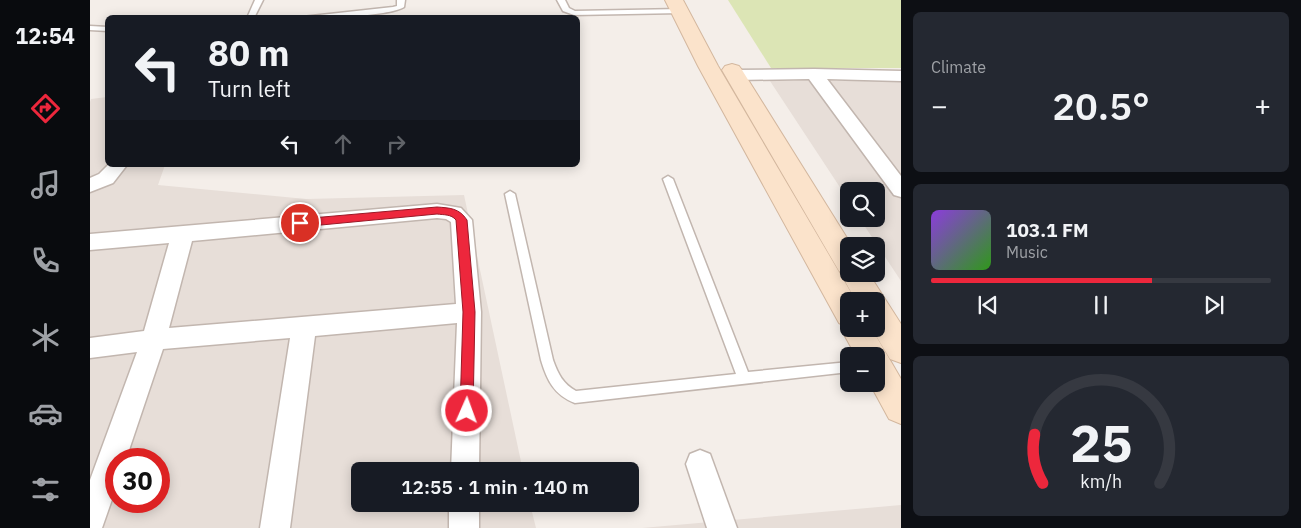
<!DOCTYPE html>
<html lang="en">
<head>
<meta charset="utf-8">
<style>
  body { margin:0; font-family:"IBM Plex Sans",sans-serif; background:#242831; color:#f1f3f6; height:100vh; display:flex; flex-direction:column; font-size:19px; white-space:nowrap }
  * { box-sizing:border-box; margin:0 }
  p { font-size:16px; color:#9ea1a6 }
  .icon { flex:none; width:28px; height:28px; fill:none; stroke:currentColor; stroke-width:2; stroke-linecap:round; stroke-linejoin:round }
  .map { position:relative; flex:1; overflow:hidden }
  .panel { display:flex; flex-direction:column; gap:12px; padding:12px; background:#0d0f14; width:400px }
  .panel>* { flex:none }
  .hud { position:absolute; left:15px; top:15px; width:475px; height:152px; border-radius:8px; box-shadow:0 2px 12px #0003; background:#171b24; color:#f1f3f6; overflow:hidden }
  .buttons { position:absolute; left:750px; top:182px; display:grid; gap:10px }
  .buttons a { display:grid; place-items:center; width:45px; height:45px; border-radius:8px; background:#171b24; box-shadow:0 2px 12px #0003; font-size:25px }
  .speed { position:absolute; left:15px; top:448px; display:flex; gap:10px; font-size:25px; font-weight:700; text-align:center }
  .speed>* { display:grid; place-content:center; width:65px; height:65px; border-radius:50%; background:#171b24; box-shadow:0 2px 12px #0003; line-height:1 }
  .speed .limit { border:8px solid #d22; background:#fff; color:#111 }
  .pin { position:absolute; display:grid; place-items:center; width:42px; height:42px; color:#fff; margin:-21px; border:2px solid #fff; border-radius:50%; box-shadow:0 1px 5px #0007 }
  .me { position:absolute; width:55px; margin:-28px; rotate:2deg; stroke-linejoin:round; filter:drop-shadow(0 0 4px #0008) }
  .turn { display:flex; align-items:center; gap:18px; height:105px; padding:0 20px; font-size:22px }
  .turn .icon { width:65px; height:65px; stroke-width:2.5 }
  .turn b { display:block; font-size:35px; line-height:42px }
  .lanes { display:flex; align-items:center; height:48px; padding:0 20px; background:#0003; justify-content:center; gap:25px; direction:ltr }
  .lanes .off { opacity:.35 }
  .big { font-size:38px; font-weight:600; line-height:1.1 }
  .panel .card { flex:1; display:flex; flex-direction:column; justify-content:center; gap:8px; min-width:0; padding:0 18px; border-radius:8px; background:#242831 }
  .panel .dial { align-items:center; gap:0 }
  .dial svg { height:130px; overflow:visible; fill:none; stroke:#363941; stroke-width:7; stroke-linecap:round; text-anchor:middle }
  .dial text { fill:#f1f3f6; stroke:none }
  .song { display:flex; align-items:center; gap:15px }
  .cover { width:60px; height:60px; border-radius:8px; background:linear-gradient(135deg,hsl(270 70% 55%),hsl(110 70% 35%)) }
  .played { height:5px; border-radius:2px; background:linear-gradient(90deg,#ed273c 65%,#363941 65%) }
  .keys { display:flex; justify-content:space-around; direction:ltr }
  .heat { display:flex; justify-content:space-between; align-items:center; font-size:28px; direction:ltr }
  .trip { position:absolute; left:261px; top:462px; width:288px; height:50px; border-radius:8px; background:#171b24; box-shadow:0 2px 12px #0003; font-weight:600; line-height:50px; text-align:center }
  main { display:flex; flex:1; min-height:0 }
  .dock { display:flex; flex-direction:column; width:90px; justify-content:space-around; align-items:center; background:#090b0e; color:#9ea1a6 }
  .dock .icon { width:35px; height:35px }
  .dock .on { color:#ed273c }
  .dock b { font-size:22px; color:#f1f3f6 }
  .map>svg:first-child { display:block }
</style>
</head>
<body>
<main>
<nav class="dock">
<b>12:54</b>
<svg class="icon on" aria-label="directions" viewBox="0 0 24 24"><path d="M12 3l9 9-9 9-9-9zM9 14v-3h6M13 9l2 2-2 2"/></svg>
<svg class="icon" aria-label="music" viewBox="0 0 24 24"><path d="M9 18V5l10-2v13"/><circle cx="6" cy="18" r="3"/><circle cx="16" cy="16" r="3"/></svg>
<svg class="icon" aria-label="phone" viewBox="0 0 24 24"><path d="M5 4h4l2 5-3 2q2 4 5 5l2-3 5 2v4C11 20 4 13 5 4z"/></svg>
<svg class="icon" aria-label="climate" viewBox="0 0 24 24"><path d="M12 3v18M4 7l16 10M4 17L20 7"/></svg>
<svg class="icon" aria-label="car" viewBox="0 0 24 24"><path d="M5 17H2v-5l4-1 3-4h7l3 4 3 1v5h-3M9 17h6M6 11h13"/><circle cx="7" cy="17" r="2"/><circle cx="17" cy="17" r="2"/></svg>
<svg class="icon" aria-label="filters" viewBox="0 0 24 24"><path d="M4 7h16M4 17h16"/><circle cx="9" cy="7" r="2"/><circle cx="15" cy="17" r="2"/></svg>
</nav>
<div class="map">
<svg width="811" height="528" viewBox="0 0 811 528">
  <rect width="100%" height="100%" fill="#f4eee9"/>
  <g fill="#e7ded8" fill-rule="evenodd">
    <path d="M 680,81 L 811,81 L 811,281 L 770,219 L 786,219 L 786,191 L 759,191 L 759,201 Z"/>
    <path d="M 17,97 L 18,165 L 75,165 L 68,185 L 216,199 L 374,195 L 433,471 L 270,471 L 270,504 L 440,504 L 446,528 L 0,528 L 0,102 L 1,99 ZM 26,459 L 69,459 L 69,501 L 26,501 Z"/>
    <path d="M 811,505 L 811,528 L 552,528 Z"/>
  </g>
  <path fill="#dce5b5" d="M 638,0 L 811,0 L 811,68 L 681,68 Z"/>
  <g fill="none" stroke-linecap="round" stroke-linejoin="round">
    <g stroke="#c2b6af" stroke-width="3">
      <g id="lane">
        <path d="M 165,0 L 173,0 L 164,18 L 157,18 Z"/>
        <path d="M 307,0 L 315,0 L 314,7 C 299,17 223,18 203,18 L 303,7 L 307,6 Z"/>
        <path d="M 467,0 L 475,0 L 479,8 L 485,11 L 591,9 L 595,11 L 591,13 L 484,15 L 473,11 Z"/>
        <path d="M 0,26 L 18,27 L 18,31 L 0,30 Z"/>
        <path d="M 578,176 L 583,179 L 658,372 L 759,362 L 759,372 L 485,403 C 464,395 457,380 451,360 L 415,194 L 420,191 L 425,194 L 463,360 C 468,374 473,384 486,391 L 646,374 L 573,179 Z"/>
      </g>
    </g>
    <g stroke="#c2b6af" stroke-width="3">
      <g id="street">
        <path d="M 724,69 L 811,71 L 811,81 L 737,79 L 811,176 L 811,197 L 804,195 L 719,79 L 645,80 L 639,79 L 637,75 L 639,71 L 645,70 Z"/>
        <path d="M 18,165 L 37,165 L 23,183 L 0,192 L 0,178 L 9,174 Z"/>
        <path d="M 347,204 L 371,208 L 382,220 L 391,312 L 389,471 L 361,471 L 367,323 L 225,336 L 200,528 L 170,528 L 200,338 L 73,349 L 36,459 L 26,459 L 26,488 L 12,528 L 0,528 L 0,480 L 47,352 L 0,358 L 0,338 L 54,331 L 79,243 L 0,250 L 0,234 ZM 347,218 L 356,219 L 361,222 L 366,304 L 79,328 L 102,241 Z"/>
        <path d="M 610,450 L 620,454 L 647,528 L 617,528 L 596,464 L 600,454 Z"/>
        <rect x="359" y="504" width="30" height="24"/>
      </g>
    </g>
    <g stroke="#d3b79e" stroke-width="2">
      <g id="secondary">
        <path d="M 575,0 L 593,0 L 628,66 L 766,301 L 759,301 L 759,329 L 782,329 L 811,379 L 811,424 L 799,419 L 780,384 L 786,384 L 786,356 L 766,356 L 751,329 L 753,325 L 749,323 L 608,66 Z"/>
        <path d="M 642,64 L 649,66 L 652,70 L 762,246 L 759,246 L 759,274 L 779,274 L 811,324 L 811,363 L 800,359 L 782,329 L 786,329 L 786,301 L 766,301 L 751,274 L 752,272 L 749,271 L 632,70 L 635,66 Z"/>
      </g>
    </g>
    <use href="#lane" fill="#fff" fill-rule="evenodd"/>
    <use href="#street" fill="#fff" fill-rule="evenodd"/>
    <use href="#secondary" fill="#fbe3cb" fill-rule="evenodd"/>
  </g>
  <path fill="#ed273c" stroke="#9a1927" d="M 347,207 C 360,208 369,208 377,220 L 385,312 L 383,411 L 381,416 L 377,417 L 372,416 L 370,411 L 373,312 L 366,220 C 361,214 354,215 347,214 L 210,227 L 205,223 L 210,219 Z"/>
</svg>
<div class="buttons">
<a><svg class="icon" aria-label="search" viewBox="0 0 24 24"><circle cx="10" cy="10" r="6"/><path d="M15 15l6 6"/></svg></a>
<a><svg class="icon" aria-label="layers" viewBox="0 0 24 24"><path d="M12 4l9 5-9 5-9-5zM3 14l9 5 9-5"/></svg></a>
<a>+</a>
<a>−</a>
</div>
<div class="speed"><div class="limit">30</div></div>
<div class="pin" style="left:210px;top:223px;background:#d93025"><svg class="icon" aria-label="arrive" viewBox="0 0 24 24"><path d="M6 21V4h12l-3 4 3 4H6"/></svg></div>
<svg class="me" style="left:377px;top:411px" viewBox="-20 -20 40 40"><circle r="17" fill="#ed273c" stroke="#fff" stroke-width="3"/><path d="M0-11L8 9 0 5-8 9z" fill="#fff"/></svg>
<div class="trip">12:55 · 1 min · 140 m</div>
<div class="hud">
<div class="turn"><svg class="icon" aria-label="left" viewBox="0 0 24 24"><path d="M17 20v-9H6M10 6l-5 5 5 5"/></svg><div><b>80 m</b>Turn left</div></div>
<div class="lanes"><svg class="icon" aria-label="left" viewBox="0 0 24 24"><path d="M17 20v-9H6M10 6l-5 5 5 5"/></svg><svg class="icon off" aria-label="ahead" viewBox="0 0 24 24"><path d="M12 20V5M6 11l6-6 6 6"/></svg><svg class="icon off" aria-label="right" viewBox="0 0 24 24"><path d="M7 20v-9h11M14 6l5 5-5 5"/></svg></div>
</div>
</div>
<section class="panel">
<div class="card"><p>Climate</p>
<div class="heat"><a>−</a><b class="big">20.5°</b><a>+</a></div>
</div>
<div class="card">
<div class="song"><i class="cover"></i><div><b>103.1 FM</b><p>Music</p></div></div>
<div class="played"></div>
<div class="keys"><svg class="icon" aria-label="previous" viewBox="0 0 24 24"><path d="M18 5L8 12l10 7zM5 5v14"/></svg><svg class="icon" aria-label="pause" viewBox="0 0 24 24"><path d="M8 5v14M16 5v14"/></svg><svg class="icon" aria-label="next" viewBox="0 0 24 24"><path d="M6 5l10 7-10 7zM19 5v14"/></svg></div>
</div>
<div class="card dial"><svg viewBox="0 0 100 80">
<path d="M14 69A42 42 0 1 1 86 69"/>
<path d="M14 69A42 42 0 0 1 9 39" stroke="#ed273c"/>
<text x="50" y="56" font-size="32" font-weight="700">25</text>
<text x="50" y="72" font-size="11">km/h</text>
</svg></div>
</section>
</main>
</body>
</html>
